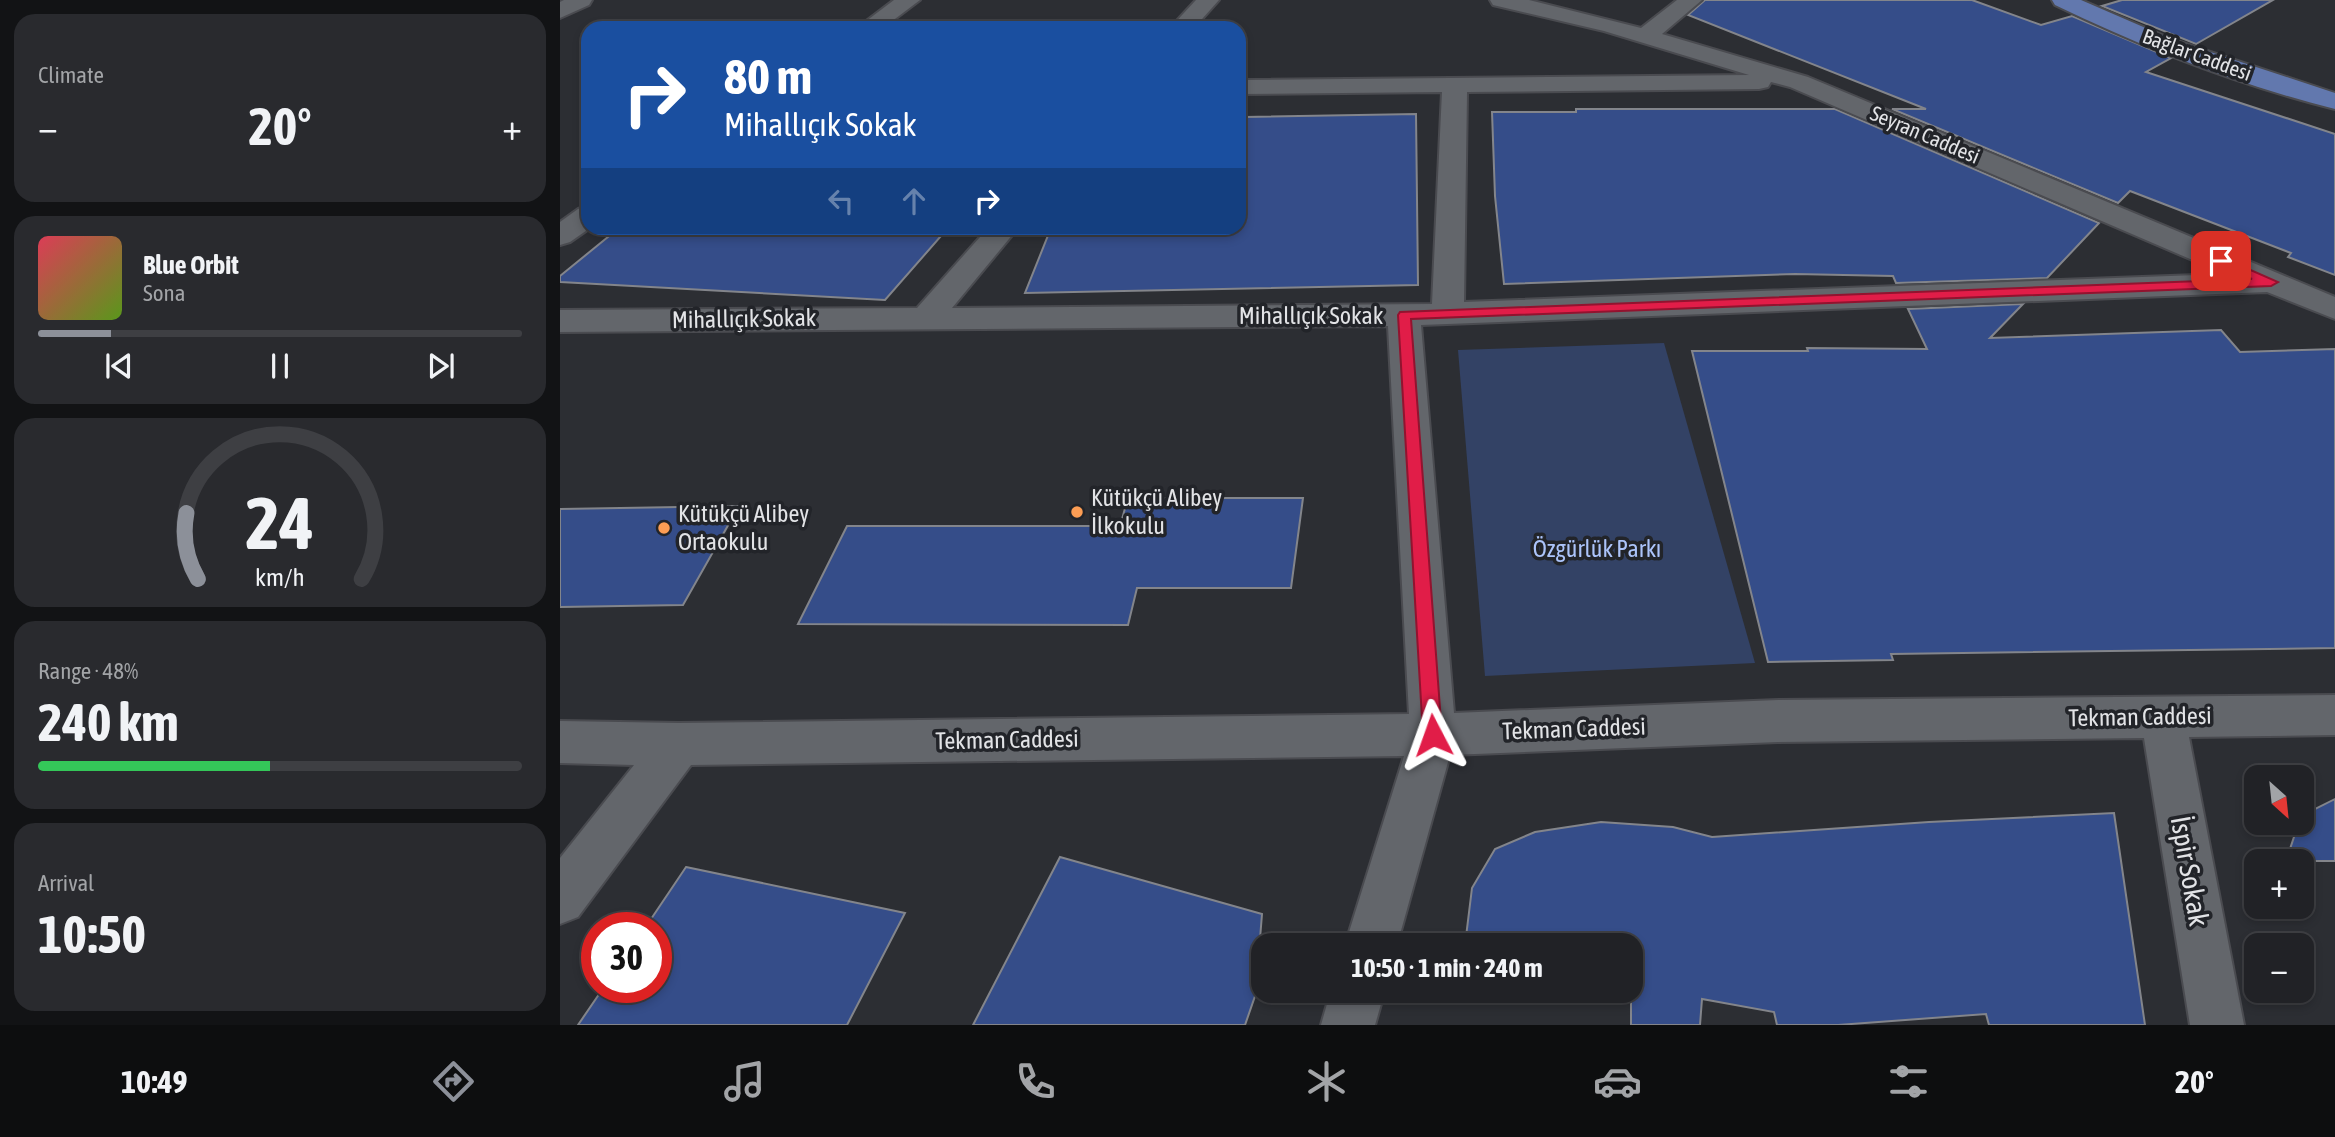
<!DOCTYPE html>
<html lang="en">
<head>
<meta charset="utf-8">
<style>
  body { margin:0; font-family:"Asap Condensed",sans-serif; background:#292a2e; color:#f1f3f6; height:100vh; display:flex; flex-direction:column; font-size:26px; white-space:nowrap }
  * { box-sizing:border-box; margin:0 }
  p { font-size:23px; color:#a2a4a7 }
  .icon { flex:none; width:38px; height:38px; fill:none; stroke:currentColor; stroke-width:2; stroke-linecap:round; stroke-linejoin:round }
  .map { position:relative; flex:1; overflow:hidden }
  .sheet { display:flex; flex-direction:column; gap:14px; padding:14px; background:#121315; width:560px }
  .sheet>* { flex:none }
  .guide { position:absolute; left:21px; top:21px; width:665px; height:214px; border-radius:21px; box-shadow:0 4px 10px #0003,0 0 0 2px #3e3f43; background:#1a4fa0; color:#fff; overflow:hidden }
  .needle { width:46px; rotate:153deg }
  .fabs { position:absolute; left:1684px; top:765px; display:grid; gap:14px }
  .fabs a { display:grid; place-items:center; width:70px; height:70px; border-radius:14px; background:#212226; box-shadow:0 4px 10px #0003,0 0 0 2px #3e3f43; font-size:35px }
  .speed { position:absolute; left:21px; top:912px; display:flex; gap:14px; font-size:35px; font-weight:700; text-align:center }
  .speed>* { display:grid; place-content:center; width:91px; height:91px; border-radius:50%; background:#212226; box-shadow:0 4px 10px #0003,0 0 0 2px #3e3f43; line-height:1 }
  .speed .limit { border:10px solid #d22; background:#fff; color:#111 }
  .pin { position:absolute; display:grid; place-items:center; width:60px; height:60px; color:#fff; margin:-30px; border-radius:14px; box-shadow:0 4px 10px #0006 }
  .me { position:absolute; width:77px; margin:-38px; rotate:356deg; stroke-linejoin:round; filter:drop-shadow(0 0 5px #0008) }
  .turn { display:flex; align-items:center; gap:24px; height:147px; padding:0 28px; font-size:32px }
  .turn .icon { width:91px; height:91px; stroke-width:2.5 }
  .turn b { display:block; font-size:49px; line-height:60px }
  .lanes { display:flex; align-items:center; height:66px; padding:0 28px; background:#0003; justify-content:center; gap:35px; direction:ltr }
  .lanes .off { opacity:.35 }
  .big { font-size:52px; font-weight:700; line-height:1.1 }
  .sheet .tile { flex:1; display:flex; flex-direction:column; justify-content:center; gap:10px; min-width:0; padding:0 24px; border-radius:21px; background:#292a2e }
  .sheet .dial { align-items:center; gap:0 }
  .dial svg { height:182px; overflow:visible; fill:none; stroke:#3e3f43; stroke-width:7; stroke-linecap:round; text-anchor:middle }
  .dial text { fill:#f1f3f6; stroke:none }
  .song { display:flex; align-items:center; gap:21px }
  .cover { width:84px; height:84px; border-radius:10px; background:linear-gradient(135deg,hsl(350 70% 55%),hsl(90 70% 35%)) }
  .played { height:7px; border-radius:4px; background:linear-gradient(90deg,#8c9099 15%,#3e3f43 15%) }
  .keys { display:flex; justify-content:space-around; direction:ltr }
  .heat { display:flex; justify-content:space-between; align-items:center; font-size:38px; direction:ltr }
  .charge { height:10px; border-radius:5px; background:linear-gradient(90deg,#34c759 48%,#3e3f43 0) }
  .trip { position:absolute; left:691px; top:933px; width:392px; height:70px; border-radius:21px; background:#212226; box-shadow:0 4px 10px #0003,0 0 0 2px #3e3f43; font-weight:700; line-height:70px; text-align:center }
  .dock { display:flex; height:112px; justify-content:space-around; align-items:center; background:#0d0e0f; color:#a2a4a7 }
  .dock .icon { width:49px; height:49px }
  .dock .current { color:#8c9099 }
  .dock b { font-size:32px; color:#f1f3f6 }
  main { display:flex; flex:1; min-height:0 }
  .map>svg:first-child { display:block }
</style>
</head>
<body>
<main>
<section class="sheet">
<div class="tile"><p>Climate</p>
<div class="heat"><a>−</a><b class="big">20°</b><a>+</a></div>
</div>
<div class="tile">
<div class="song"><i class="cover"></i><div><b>Blue Orbit</b><p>Sona</p></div></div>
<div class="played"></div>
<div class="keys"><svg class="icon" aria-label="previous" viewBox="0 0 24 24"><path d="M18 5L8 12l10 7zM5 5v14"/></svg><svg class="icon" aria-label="pause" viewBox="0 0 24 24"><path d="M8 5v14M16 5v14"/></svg><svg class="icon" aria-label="next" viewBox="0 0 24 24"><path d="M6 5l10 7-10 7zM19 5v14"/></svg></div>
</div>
<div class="tile dial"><svg viewBox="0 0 100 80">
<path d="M14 69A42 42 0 1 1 86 69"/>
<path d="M14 69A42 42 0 0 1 9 40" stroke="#8c9099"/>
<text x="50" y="56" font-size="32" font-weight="700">24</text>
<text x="50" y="72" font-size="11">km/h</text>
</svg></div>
<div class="tile"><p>Range · 48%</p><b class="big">240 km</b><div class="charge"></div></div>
<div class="tile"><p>Arrival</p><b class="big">10:50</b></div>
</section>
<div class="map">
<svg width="1775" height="1025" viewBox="0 0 1775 1025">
  <rect width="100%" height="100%" fill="#2c2e33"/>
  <path fill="#334265" d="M 1104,343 L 1195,663 L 925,676 L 898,350 Z"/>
  <g fill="#354d89" stroke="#83858b" stroke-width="2">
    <path d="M 1145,0 L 1412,0 L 1481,25 L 1512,16 L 1611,58 L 1586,72 L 1775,134 L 1775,275 L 1728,257 L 1731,253 L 1570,191 L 1558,203 L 1332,109 L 1366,109 L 1128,15 Z"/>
    <path d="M 1562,0 L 1713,0 L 1636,44 L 1542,6 Z"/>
    <path d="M 1016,109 L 1275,109 L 1539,223 L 1487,278 L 1336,283 L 1333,276 L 1235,274 L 944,284 L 935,196 L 932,112 L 1016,112 Z"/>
    <path d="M 856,114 L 858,285 L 465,293 L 491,228 L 679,228 L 679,142 L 685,117 Z"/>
    <path d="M 59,228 L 388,228 L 325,300 L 0,282 L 0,276 Z"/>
    <path d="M 1463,304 L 1430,338 L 1661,330 L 1680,352 L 1775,349 L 1775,648 L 1331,654 L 1333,660 L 1208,662 L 1132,351 L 1248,351 L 1247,348 L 1367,349 L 1348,309 Z"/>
    <path d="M 568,498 L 743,498 L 731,588 L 577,588 L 568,625 L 238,624 L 287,526 L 560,526 Z"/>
    <path d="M 179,506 L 123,605 L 0,607 L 0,509 Z"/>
    <path d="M 1775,799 L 1775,861 L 1726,861 L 1741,816 Z"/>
    <path d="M 1554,813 L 1585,1025 L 1429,1025 L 1426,1014 L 1278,1025 L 1217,1025 L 1214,1012 L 1142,999 L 1140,1025 L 1071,1025 L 1071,945 L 905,945 L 912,888 L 935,849 L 975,832 L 1041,822 L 1113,827 L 1152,837 L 1369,822 Z"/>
    <path d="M 500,857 L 702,914 L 697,976 L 702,976 L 685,1025 L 413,1025 Z"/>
    <path d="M 126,867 L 345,913 L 287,1025 L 18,1025 L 44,987 L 96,987 L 96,928 L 85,928 Z"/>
  </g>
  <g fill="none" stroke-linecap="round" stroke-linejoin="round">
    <g stroke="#4a4b50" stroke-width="4">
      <g id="minor">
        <path d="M 4,0 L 32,0 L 29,5 L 0,18 L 0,2 Z"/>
        <path d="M 334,0 L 360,0 L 323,28 L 297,28 Z"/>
        <path d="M 636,0 L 659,0 L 634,28 L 610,28 Z"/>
        <path d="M 930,0 L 969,0 L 1081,28 L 1117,0 L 1142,0 L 1102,34 L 1248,77 L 1775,297 L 1775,319 L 1707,292 L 861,325 L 894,713 L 1218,700 L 1775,695 L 1775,735 L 1629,737 L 1684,1025 L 1630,1025 L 1584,738 L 1218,742 L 890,755 L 837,945 L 785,945 L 844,756 L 131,765 L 18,917 L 0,924 L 0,858 L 74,765 L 0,763 L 0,721 L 119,723 L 849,714 L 828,326 L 0,332 L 0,310 L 357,308 L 428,228 L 458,228 L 392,308 L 872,304 L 882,92 L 679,94 L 679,80 L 1189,75 L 1044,31 L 933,5 ZM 1211,82 L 1230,87 L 1665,274 L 904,302 L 907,92 L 1199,89 L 1208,87 Z"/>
        <path d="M 28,206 L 30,228 L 10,242 L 0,245 L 0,222 L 18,209 Z"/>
        <path d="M 771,990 L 825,990 L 815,1025 L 761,1025 Z"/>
      </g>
    </g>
    <g stroke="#4a4b50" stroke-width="4">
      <path id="major" d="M 1492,0 L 1521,0 L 1611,39 L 1775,93 L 1775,109 C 1679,85 1584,48 1495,5 Z"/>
    </g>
    <use href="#minor" fill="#63666b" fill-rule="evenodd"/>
    <use href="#major" fill="#6278ae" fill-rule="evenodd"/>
  </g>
  <path fill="#e11d48" stroke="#92132f" stroke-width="2" d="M 1661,257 L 1718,282 L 1711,286 L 851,319 L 882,735 L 879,741 L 873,744 L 866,741 L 863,735 L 838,315 L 840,312 L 1692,279 L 1657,264 L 1657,258 Z"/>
  <g fill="#fc9d54" stroke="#222429" stroke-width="2.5">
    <circle cx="517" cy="512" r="7"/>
    <circle cx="104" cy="528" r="7"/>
  </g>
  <g text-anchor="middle" stroke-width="7" stroke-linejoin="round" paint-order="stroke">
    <g font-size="21" fill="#e2e3e6" stroke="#222429">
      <text transform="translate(1637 55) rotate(20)" y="7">Bağlar Caddesi</text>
      <text transform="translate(1365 135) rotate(23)" y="7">Seyran Caddesi</text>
    </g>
    <g font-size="24" fill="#e2e3e6" stroke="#222429">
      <text x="751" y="324">Mihallıçık Sokak</text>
      <text transform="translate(184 319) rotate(-1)" y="8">Mihallıçık Sokak</text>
      <text transform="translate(1580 717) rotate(-1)" y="8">Tekman Caddesi</text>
      <text transform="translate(1014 729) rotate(-2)" y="8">Tekman Caddesi</text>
      <text transform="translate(447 740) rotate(-1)" y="8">Tekman Caddesi</text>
    </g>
    <g font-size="24" fill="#e2e3e6" stroke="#222429" text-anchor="start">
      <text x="531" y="506">Kütükçü Alibey<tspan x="531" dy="28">İlkokulu</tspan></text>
      <text x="118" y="522">Kütükçü Alibey<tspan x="118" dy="28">Ortaokulu</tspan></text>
    </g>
    <g font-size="24" fill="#acc4fa" stroke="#222429">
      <text x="1037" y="557">Özgürlük Parkı</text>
    </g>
    <g font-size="28" fill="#e2e3e6" stroke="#222429">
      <text transform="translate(1630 871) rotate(80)" y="10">İspir Sokak</text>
    </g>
  </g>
</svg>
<div class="fabs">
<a><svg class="needle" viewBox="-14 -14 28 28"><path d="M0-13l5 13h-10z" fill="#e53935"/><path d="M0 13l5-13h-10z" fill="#a2a4a7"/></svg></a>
<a>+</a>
<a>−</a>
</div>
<div class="speed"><div class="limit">30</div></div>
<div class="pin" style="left:1661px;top:261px;background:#d93025"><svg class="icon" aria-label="arrive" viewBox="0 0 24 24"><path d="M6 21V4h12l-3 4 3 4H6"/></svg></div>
<svg class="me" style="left:873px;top:735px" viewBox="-20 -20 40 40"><path d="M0-17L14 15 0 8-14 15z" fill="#e11d48" stroke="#fff" stroke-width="4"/></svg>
<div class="trip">10:50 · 1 min · 240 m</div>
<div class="guide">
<div class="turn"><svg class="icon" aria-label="right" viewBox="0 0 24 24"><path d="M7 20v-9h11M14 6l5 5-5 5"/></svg><div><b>80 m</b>Mihallıçık Sokak</div></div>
<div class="lanes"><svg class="icon off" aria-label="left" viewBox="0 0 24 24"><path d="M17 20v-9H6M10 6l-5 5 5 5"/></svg><svg class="icon off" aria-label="ahead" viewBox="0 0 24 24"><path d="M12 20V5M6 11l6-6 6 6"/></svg><svg class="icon" aria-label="right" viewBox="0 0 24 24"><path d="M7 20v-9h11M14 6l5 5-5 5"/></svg></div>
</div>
</div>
</main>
<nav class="dock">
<b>10:49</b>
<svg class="icon current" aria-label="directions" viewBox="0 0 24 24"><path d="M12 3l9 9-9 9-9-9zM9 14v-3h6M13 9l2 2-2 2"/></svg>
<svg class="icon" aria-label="music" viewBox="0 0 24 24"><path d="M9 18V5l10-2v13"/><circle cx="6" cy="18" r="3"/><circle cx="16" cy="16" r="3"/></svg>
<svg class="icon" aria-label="phone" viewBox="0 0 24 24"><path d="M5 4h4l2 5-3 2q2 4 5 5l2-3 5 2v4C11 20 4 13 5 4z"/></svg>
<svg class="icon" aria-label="climate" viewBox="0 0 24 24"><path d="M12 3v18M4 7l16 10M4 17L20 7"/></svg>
<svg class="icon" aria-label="car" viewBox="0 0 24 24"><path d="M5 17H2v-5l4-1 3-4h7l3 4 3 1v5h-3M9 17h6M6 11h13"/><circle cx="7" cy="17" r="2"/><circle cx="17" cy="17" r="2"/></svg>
<svg class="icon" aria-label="filters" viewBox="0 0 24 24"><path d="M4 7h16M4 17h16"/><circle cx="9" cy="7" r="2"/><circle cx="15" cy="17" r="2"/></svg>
<b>20°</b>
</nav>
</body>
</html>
